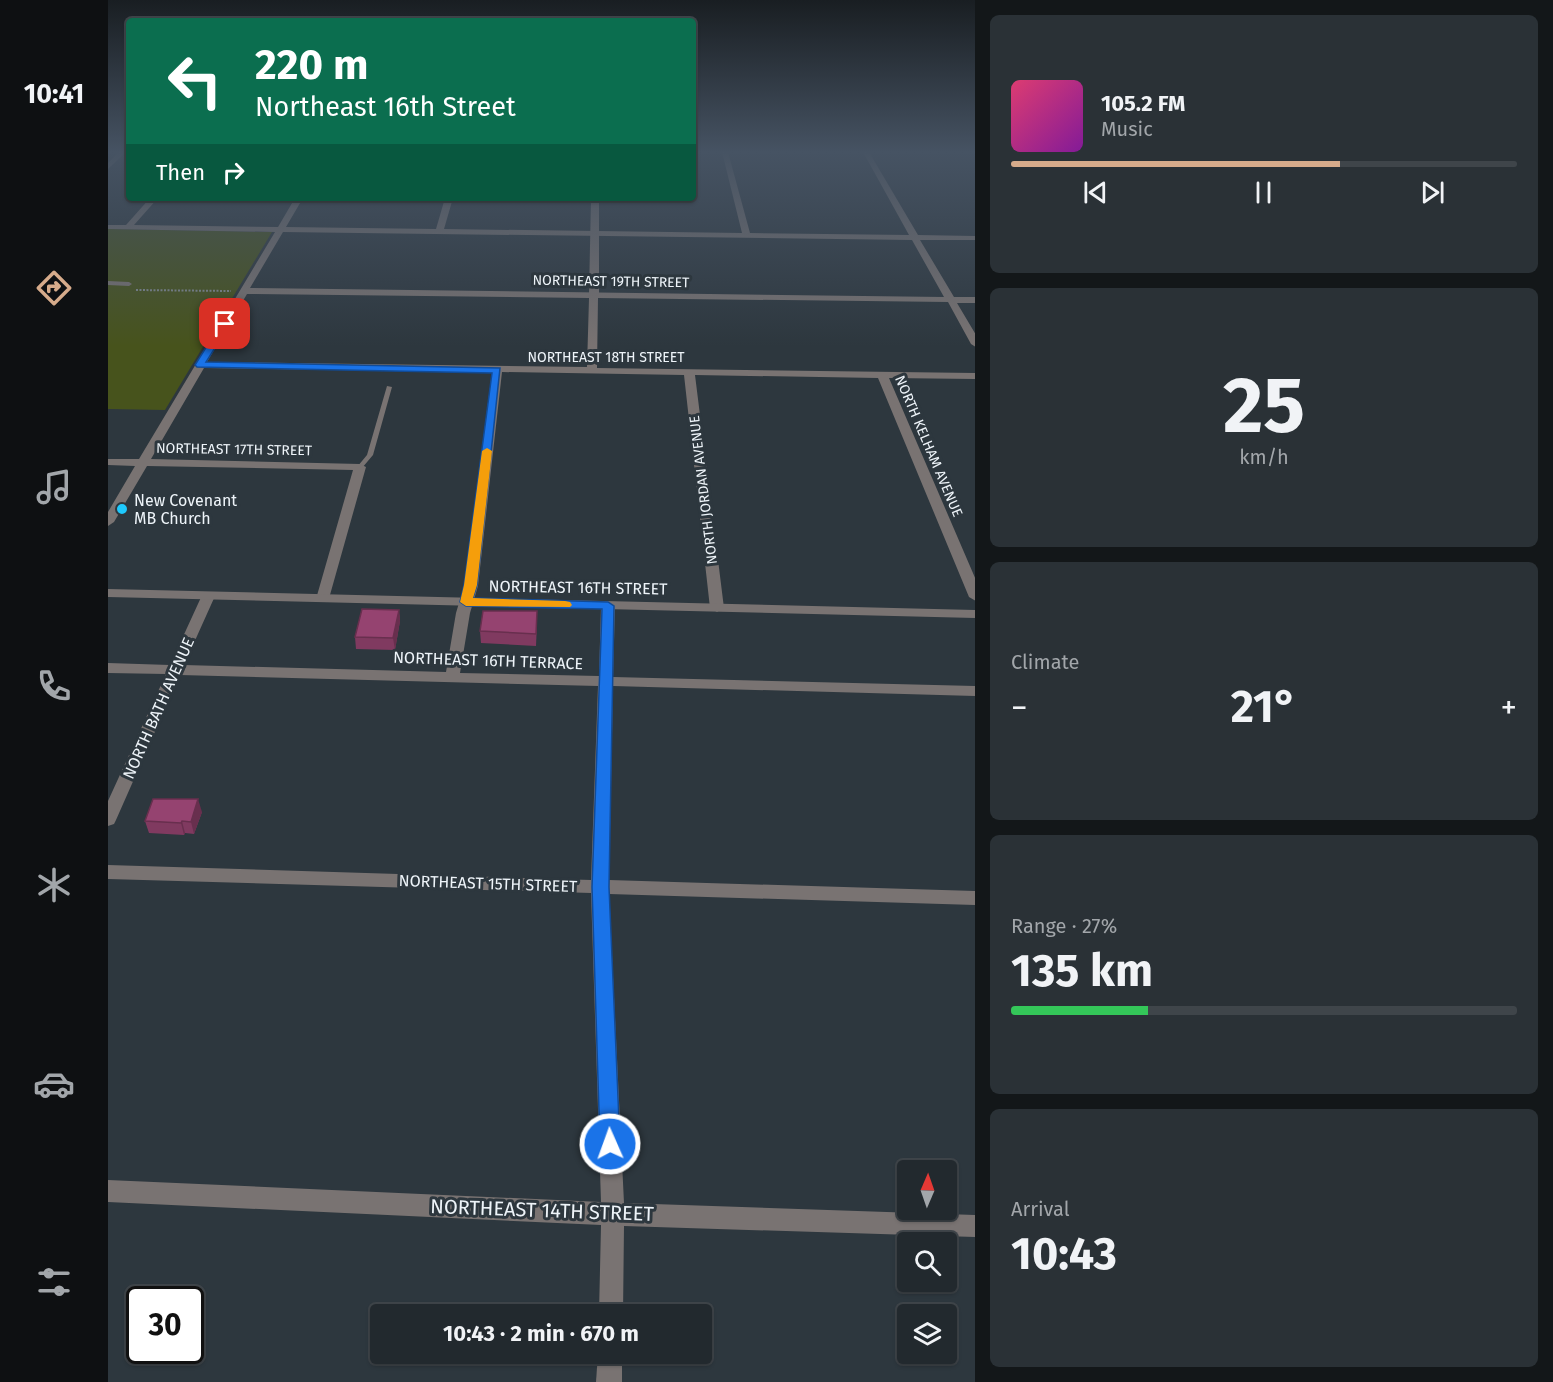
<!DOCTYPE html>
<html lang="en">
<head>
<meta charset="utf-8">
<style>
  body { margin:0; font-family:"Fira Sans",sans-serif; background:#2a3136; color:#f1f3f6; height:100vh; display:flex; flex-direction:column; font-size:22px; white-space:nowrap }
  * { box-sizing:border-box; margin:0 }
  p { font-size:20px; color:#a2a6aa }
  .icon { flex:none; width:33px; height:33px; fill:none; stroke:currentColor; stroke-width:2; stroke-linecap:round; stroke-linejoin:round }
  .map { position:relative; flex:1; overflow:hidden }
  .sheet { display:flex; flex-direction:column; gap:15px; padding:15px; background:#131719; width:578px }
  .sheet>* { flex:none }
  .guide { position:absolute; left:18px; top:18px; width:570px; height:183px; border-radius:6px; box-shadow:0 2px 4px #0004,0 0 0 2px #3f454a; background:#0b6e4f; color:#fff; overflow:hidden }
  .needle { width:39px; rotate:2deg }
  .fabs { position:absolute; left:789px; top:1160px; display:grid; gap:12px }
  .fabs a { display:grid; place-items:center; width:60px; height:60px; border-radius:6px; background:#22292e; box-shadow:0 2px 4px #0004,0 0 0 2px #3f454a; font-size:30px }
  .speed { position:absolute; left:18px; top:1286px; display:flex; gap:12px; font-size:30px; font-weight:700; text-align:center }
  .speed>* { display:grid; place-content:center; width:78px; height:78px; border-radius:50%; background:#22292e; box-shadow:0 2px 4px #0004,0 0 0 2px #3f454a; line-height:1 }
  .speed .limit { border:3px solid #111; border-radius:9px; background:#fff; color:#111 }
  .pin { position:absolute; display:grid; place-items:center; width:51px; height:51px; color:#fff; margin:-26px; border-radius:12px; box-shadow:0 3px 9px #0006 }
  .me { position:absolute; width:66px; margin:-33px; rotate:358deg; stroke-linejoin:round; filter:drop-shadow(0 0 4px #0008) }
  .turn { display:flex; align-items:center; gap:21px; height:126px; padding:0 30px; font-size:27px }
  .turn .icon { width:78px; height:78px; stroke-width:2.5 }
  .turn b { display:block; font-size:42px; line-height:51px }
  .then { display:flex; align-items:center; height:57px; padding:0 30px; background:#0003; gap:12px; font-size:22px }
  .big { font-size:45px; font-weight:700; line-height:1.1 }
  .sheet .card { flex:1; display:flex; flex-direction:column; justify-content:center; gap:9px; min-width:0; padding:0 21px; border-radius:9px; background:#2a3136 }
  .sheet .dial { align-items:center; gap:0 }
  .dial b { font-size:78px; line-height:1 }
  .song { display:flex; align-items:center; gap:18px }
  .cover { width:72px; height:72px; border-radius:9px; background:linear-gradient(135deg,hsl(340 70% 55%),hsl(290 70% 35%)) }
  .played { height:6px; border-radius:3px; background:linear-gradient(90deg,#d6ab8b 65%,#3f454a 65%) }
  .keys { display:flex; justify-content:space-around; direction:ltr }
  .heat { display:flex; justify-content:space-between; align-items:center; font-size:33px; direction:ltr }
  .charge { height:9px; border-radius:4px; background:linear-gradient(90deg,#34c759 27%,#3f454a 0) }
  .trip { position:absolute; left:262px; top:1304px; width:342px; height:60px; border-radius:6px; background:#22292e; box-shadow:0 2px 4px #0004,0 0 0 2px #3f454a; font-weight:700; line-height:60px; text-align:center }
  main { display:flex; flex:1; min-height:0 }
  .menu { display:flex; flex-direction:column; width:108px; justify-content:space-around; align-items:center; background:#0e1012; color:#a2a6aa }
  .menu .icon { width:42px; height:42px }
  .menu .on { color:#d6ab8b }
  .menu b { font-size:27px; color:#f1f3f6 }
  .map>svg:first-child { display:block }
</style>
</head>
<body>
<main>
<nav class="menu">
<b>10:41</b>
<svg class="icon on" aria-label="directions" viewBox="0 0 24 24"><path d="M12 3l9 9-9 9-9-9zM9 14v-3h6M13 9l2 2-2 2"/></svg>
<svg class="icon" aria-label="music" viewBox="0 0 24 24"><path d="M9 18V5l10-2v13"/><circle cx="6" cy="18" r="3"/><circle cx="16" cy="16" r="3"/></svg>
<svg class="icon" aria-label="phone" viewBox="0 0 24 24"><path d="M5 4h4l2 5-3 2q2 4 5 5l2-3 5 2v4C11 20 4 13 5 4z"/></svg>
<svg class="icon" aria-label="climate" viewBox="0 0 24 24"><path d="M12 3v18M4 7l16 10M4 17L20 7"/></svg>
<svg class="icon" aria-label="car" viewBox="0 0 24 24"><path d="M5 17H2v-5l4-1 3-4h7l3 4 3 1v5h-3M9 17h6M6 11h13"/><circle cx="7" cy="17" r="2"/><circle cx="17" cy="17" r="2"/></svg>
<svg class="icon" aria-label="filters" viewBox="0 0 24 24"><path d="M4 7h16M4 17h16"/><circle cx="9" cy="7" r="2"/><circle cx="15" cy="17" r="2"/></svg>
</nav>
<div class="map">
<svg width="868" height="1382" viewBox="0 0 868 1382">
  <rect width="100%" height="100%" fill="#2d373e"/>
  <path fill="#47531c" d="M 0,229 L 164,232 L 57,410 L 0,409 Z"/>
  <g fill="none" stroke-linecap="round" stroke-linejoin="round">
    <path stroke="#828a90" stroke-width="2" stroke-dasharray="2 1.5" stroke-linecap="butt" d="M 28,290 L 123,291"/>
    <g fill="#797372" fill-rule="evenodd">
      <path d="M 0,281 L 21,282 L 24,284 L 21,286 L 0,285 Z"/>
      <path d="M 279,386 L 284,387 L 265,455 L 254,468 L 250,468 L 249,467 L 259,455 Z"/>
    </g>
    <g fill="#797372" fill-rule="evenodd">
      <path d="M 11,152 L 18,152 L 0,169 L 0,163 Z"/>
      <path d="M 614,152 L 620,152 L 642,233 L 801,235 L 755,152 L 761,152 L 810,235 L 868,236 L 868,240 L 812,240 L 846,297 L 868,297 L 868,303 L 849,303 L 868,335 L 868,347 L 863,344 L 840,302 L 490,298 L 489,368 L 868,373 L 868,379 L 781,378 L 868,580 L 868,601 L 861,597 L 770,378 L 587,375 L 616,608 L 609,612 L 602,608 L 576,375 L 394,372 L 370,586 L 362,613 L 352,673 L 491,676 L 493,606 L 500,602 L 507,606 L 505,677 L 868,686 L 868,696 L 505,686 L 501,880 L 868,891 L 868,905 L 501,894 L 516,1203 L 868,1215 L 868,1237 L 516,1226 L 515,1314 L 491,1314 L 493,1225 L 0,1202 L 0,1180 L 493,1202 L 483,893 L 0,879 L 0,865 L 483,880 L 490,686 L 72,675 L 8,820 L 6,824 L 0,826 L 0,801 L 58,674 L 0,673 L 0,663 L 62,665 L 95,593 L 100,592 L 107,596 L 76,665 L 338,672 L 348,613 L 356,586 L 384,372 L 96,368 L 43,459 L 252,464 L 258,467 L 220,602 L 210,602 L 208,599 L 245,470 L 39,466 L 6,522 L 0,526 L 0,512 L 27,466 L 0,465 L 0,459 L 31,459 L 167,232 L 0,229 L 0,225 L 18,225 L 42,198 L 50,198 L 26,225 L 170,227 L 187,198 L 195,198 L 178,227 L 328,229 L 337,198 L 345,198 L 336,229 L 634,233 ZM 175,232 L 804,240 L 836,297 L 142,288 ZM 139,294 L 481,298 L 479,367 L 99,362 Z"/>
      <path d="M 490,1353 L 514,1353 L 514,1382 L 488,1382 Z"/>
    </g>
    <g fill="#797372" fill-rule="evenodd">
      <path d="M 483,198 L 491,198 L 491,294 L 486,297 L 481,294 Z"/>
      <path d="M 0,589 L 868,610 L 868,618 L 0,597 Z"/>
    </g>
  </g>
  <g fill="#803a60">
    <path d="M 291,610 L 292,621 L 287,650 L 248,649 L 247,637 Z"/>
    <path d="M 429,623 L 428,646 L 373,643 L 372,631 Z"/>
    <path d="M 94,812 L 86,834 L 77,833 L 76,835 L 41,833 L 37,821 Z"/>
  </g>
  <g fill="#682f4e">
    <path d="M 291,610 L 292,621 L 287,650 L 285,638 Z"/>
    <path d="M 90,799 L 94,812 L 86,834 L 83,822 Z"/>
    <path d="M 74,821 L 77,833 L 76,835 L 73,823 Z"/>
  </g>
  <g fill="#954370" stroke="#682f4e" stroke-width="1.5">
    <path d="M 254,609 L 291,610 L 285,638 L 247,637 Z"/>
    <path d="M 375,611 L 429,611 L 428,634 L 372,631 Z"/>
    <path d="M 45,799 L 90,799 L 83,822 L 74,821 L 73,823 L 37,821 Z"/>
  </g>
  <linearGradient id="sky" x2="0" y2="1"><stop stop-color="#191e22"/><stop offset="0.44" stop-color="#465363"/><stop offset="1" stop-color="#465363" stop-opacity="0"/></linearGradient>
  <rect width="868" height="346" fill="url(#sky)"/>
  <path fill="#1a73e8" stroke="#114b97" stroke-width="1.5" d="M 114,322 L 122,324 L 98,362 L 392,368 L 369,585 L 365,598 L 500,602 L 506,606 L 501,887 L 512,1144 L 509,1150 L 502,1153 L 495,1150 L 492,1144 L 484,887 L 494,609 L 358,606 L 352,602 L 356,585 L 384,373 L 89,367 L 87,365 Z"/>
  <path fill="#f59e0b" d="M 379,448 L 384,451 L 369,585 L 365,598 L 457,601 L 462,602 L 464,605 L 462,607 L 358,606 L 352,602 L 356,585 L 374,451 Z"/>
  <circle fill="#1ec9fd" stroke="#2d373e" stroke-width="2" cx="14" cy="509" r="6"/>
  <g text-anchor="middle" stroke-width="6" stroke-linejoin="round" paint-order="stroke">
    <g font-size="14" fill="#eef4f9" stroke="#2d373e">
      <text transform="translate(503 281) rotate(1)" y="5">NORTHEAST 19TH STREET</text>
      <text x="498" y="362">NORTHEAST 18TH STREET</text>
      <text transform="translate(821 446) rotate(67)" y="5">NORTH KELHAM AVENUE</text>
      <text transform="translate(126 449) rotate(1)" y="5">NORTHEAST 17TH STREET</text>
      <text transform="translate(595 490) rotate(-97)" y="5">NORTH JORDAN AVENUE</text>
    </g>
    <g font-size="16" fill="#eef4f9" stroke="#2d373e" text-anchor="start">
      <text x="26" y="506">New Covenant<tspan x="26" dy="18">MB Church</tspan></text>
    </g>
    <g font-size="16" fill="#eef4f9" stroke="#2d373e">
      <text transform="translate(470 587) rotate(1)" y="6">NORTHEAST 16TH STREET</text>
      <text transform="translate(380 660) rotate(2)" y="6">NORTHEAST 16TH TERRACE</text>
      <text transform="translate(50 708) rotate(-66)" y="6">NORTH BATH AVENUE</text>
      <text transform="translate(380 883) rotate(2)" y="6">NORTHEAST 15TH STREET</text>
    </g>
    <g font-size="20" fill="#eef4f9" stroke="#2d373e">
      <text transform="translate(434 1210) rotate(2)" y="7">NORTHEAST 14TH STREET</text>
    </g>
  </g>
</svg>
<div class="fabs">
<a><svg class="needle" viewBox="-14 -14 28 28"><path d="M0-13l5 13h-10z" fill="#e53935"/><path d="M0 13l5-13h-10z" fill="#a2a6aa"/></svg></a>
<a><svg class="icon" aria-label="search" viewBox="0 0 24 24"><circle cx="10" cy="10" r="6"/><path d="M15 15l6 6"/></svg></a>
<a><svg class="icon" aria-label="layers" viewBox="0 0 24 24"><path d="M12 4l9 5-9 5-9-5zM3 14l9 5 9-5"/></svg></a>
</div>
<div class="speed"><div class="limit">30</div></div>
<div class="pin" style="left:117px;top:324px;background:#d93025"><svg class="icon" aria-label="arrive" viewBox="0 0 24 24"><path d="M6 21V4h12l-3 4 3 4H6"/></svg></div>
<svg class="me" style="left:502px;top:1144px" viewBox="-20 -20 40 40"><circle r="17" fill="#1a73e8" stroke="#fff" stroke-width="3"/><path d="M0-11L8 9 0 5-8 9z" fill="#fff"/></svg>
<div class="trip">10:43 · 2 min · 670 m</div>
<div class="guide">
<div class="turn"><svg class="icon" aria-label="left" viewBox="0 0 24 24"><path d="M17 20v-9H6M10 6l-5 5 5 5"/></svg><div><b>220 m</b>Northeast 16th Street</div></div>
<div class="then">Then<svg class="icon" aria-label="right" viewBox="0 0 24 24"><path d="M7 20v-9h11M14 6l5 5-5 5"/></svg></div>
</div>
</div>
<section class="sheet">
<div class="card">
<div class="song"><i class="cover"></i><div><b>105.2 FM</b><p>Music</p></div></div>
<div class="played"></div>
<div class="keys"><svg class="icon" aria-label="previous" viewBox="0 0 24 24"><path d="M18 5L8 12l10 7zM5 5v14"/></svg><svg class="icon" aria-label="pause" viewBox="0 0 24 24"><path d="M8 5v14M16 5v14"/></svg><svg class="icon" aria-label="next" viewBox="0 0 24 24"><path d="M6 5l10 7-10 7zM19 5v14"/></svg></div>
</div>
<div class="card dial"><b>25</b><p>km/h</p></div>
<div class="card"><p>Climate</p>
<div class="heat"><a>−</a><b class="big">21°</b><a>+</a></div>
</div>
<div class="card"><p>Range · 27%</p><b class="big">135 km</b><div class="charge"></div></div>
<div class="card"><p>Arrival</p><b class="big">10:43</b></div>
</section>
</main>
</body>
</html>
